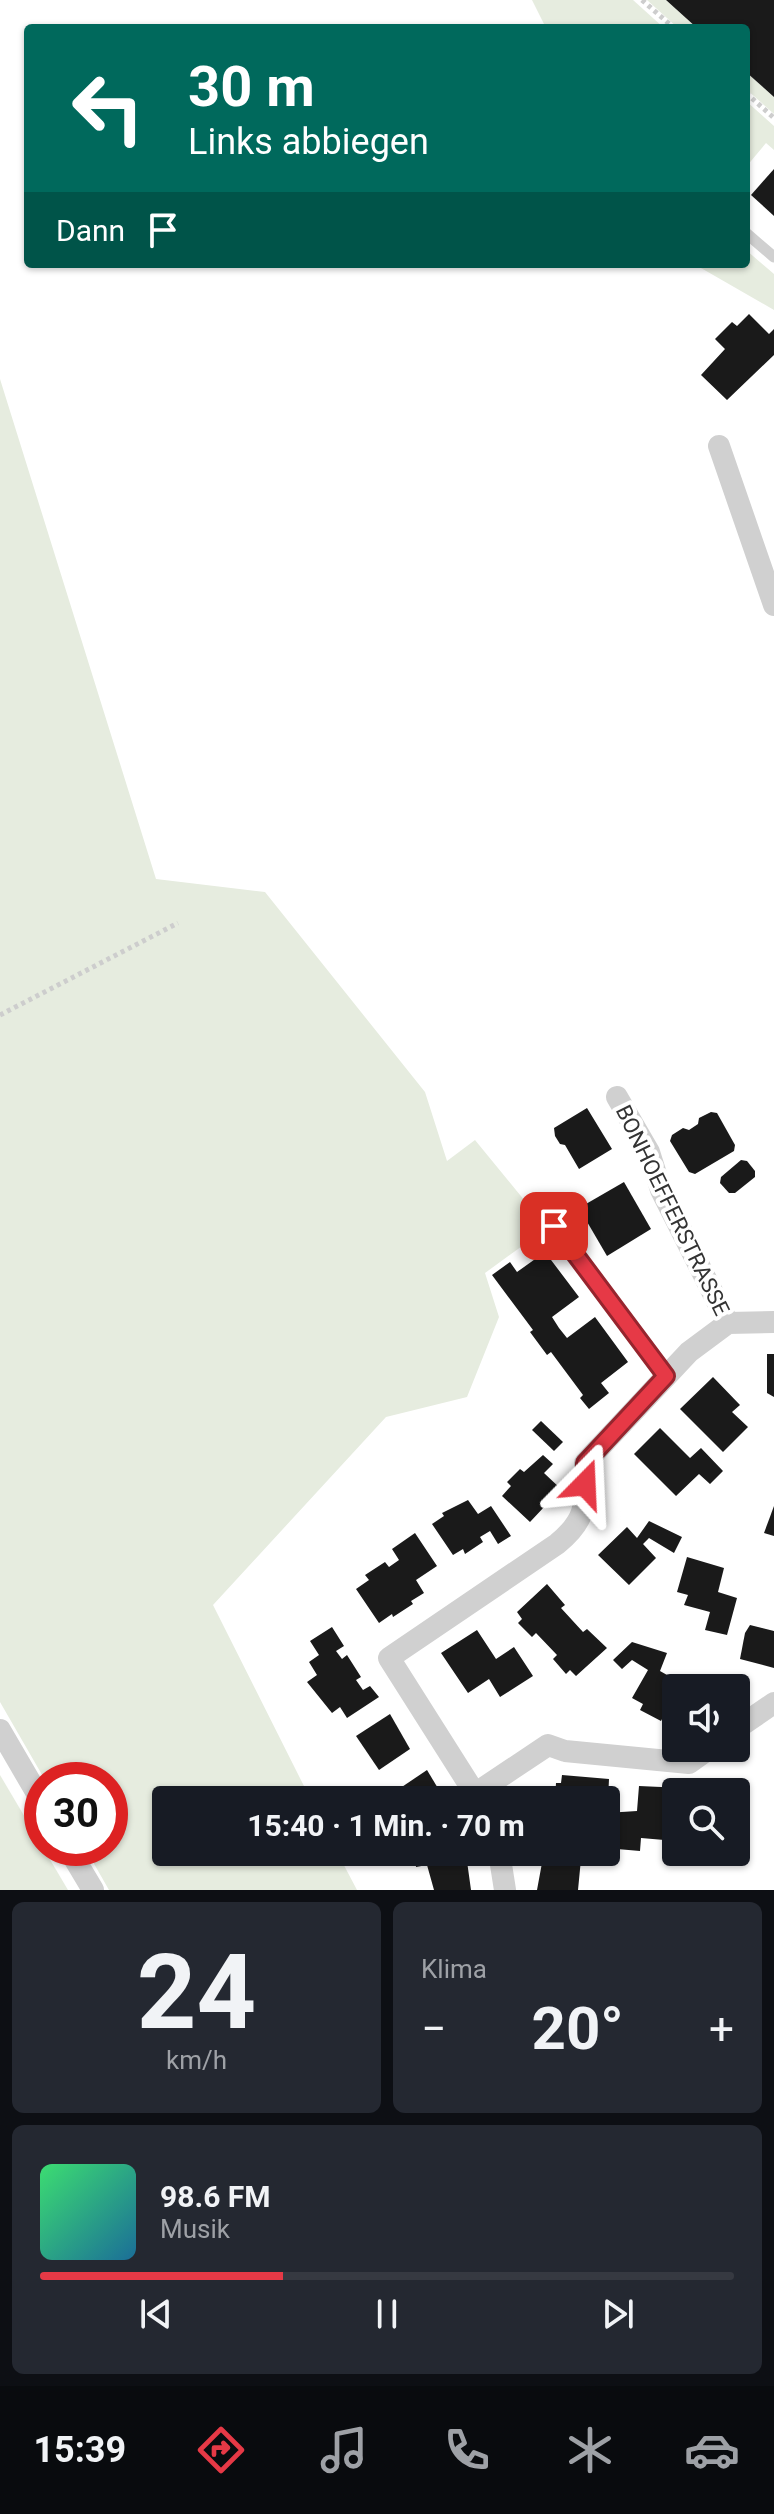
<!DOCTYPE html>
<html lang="de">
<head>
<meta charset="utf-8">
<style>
  body { margin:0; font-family:Roboto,sans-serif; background:#242831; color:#f1f3f6; height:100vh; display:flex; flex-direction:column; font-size:30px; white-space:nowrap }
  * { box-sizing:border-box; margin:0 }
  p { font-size:26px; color:#9ea1a6 }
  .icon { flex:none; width:44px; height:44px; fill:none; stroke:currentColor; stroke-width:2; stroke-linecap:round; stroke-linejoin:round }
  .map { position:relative; height:1890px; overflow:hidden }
  .details { display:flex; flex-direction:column; gap:12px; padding:12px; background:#0d0f14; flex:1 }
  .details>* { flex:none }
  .hud { position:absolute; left:24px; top:24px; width:726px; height:244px; border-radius:8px; box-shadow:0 2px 6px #0004; background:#00695c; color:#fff; overflow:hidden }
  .tools { position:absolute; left:662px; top:1674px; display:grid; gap:16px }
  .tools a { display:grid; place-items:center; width:88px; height:88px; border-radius:8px; background:#171b24; box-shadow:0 2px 6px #0004; font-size:40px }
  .speed { position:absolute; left:24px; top:1762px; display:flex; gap:16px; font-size:40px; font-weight:700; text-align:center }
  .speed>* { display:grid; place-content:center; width:104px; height:104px; border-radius:50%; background:#171b24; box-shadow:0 2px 6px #0004; line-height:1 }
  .speed .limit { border:12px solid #d22; background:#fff; color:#111 }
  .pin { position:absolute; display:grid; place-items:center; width:68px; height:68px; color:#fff; margin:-34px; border-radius:16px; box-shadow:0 4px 12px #0006 }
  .me { position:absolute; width:88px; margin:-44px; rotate:21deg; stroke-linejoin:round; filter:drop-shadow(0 0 6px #0008) }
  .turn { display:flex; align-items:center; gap:28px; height:168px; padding:0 32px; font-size:36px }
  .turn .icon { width:104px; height:104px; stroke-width:2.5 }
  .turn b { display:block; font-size:56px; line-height:68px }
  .then { display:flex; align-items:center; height:76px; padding:0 32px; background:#0003; gap:16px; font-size:30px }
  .big { font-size:60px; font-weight:700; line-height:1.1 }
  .details .card { flex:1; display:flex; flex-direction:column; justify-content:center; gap:12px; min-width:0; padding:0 28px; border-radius:12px; background:#242831 }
  .details .dial { align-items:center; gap:0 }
  .dial b { font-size:104px; line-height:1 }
  .song { display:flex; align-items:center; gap:24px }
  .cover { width:96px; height:96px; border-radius:12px; background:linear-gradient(135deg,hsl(140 70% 55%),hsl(200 70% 35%)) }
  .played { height:8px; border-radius:4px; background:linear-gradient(90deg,#e63946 35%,#363941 35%) }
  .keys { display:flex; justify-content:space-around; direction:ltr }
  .heat { display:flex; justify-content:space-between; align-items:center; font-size:44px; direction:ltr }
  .details .tiles { flex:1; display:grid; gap:12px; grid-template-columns:1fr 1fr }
  .card:last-child { grid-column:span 2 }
  .trip { position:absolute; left:152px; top:1786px; width:468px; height:80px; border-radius:8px; background:#171b24; box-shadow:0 2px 6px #0004; font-weight:700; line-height:80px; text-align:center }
  .dock { display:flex; height:128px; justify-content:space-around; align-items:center; background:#090b0e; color:#9ea1a6 }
  .dock .icon { width:56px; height:56px }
  .dock .current { color:#e63946 }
  .dock b { font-size:36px; color:#f1f3f6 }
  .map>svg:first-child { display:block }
</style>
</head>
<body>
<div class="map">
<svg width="774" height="1890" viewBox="0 0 774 1890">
  <rect width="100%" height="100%" fill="#fff"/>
  <g fill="#e6ecdf">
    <path d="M 532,0 L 633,0 L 664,28 L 546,28 Z"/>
    <path d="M 647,0 L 666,0 L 697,28 L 678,28 Z"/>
    <path d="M 746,72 L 774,97 L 774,114 L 746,89 Z"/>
    <path d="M 746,101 L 774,126 L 774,150 L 766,143 L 746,167 Z"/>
    <path d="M 746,250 L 774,274 L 774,310 L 694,264 L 746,264 Z"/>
    <path d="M 0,379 L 156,879 L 265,892 L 425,1092 L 447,1161 L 475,1140 L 547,1228 L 485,1273 L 499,1317 L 467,1397 L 386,1417 L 213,1605 L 311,1800 L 166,1800 L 166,1852 L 337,1852 L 357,1890 L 109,1890 L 85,1848 L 110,1848 L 110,1780 L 45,1780 L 0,1702 Z"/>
    <path d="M 0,1775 L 68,1890 L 0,1890 Z"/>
  </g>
  <g fill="#1a1a1a">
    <path d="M 666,0 L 774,0 L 774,97 L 746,72 L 746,28 L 697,28 Z"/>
    <path d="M 774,169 L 774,216 L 751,195 Z"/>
    <path d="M 749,314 L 769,334 L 774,329 L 774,355 L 727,400 L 701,375 L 725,349 L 715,339 L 732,322 L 737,326 Z"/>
    <path d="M 587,1108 L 612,1149 L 579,1169 L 565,1145 L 560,1144 L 555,1136 L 554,1128 Z"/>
    <path d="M 711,1112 L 717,1113 L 735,1145 L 734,1151 L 695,1174 L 689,1172 L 670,1141 L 672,1135 L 683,1128 L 689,1130 L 698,1124 L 699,1118 Z"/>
    <path d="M 741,1160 L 747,1161 L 755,1171 L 755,1177 L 735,1193 L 729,1193 L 720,1183 L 721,1177 Z"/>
    <path d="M 624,1182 L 651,1229 L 607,1256 L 579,1208 Z"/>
    <path d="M 545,1252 L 579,1297 L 552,1317 L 559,1328 L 567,1338 L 595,1317 L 628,1362 L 601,1383 L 609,1393 L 589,1409 L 580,1398 L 583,1395 L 551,1352 L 547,1355 L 530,1332 L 533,1330 L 492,1275 L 510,1262 L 517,1272 Z"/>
    <path d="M 767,1354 L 774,1354 L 774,1397 L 767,1393 Z"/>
    <path d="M 713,1377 L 740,1405 L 732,1412 L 748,1427 L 723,1452 L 680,1409 Z"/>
    <path d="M 541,1421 L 563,1442 L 554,1451 L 532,1430 Z"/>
    <path d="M 660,1428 L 690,1458 L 701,1448 L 723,1471 L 710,1484 L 699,1474 L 676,1496 L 634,1454 Z"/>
    <path d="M 543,1455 L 553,1464 L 544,1473 L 561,1489 L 530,1522 L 502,1496 L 511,1486 L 507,1482 L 520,1469 L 524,1472 Z"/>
    <path d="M 468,1500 L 478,1514 L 491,1506 L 511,1536 L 498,1544 L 490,1531 L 480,1537 L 483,1542 L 465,1554 L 463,1549 L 453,1555 L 432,1524 L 444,1516 L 442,1513 Z"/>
    <path d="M 774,1506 L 774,1536 L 764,1533 Z"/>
    <path d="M 649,1521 L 682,1537 L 674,1553 L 649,1538 L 643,1544 L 656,1558 L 629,1585 L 598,1555 L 627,1527 L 637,1538 Z"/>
    <path d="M 415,1533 L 437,1566 L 416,1580 L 424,1593 L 411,1601 L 413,1604 L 393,1617 L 392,1614 L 379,1623 L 356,1589 L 369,1580 L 365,1575 L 385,1562 L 389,1567 L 399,1560 L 392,1549 Z"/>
    <path d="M 687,1557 L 724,1568 L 718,1592 L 737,1598 L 727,1635 L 705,1630 L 710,1612 L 684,1605 L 688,1595 L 677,1592 Z"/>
    <path d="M 547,1584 L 565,1605 L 561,1608 L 583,1632 L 587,1629 L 607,1648 L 576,1676 L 570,1670 L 566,1674 L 553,1659 L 557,1655 L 536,1633 L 532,1637 L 518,1623 L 522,1619 L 517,1612 Z"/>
    <path d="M 750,1625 L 774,1631 L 774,1668 L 740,1659 L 745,1633 Z"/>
    <path d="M 332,1627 L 344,1646 L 336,1651 L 342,1659 L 347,1655 L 361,1677 L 356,1680 L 363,1690 L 370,1686 L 379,1697 L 347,1718 L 340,1707 L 332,1713 L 307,1682 L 317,1675 L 309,1662 L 319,1655 L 310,1641 Z"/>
    <path d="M 477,1630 L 496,1659 L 514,1647 L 533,1676 L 500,1697 L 489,1679 L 468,1693 L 441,1653 Z"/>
    <path d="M 632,1642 L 667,1653 L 660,1671 L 690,1688 L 676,1688 L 675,1722 L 664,1715 L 661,1721 L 640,1710 L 643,1704 L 632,1698 L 648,1670 L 632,1660 L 622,1669 L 613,1660 Z"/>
    <path d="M 390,1714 L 410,1749 L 379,1770 L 356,1736 Z"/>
    <path d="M 427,1770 L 445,1800 L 393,1800 L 390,1795 Z"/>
    <path d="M 562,1775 L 609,1779 L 608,1800 L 555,1800 L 556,1783 L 561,1783 Z"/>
    <path d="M 639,1786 L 683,1788 L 702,1790 L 701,1792 L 676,1792 L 676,1841 L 641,1838 L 640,1851 L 617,1849 L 617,1844 L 606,1843 L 606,1813 L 637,1811 Z"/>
    <path d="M 736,1820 L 744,1820 L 745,1860 L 714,1857 L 714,1852 L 736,1852 Z"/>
    <path d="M 415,1852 L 466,1854 L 471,1890 L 434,1890 L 427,1865 L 416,1867 Z"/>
    <path d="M 544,1852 L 598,1852 L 597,1861 L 581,1859 L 578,1890 L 537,1890 Z"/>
  </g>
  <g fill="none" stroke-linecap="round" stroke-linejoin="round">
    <g stroke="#cdcdcd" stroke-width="5" stroke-dasharray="4 4" stroke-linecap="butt">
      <path d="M 642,0 L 674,28"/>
      <path d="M 746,93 L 774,118"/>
      <path d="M 0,1015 L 178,923"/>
    </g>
    <g stroke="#d0d0d0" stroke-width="11">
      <path d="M 746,233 L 774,257"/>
      <path d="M 554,1226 L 666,1376"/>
    </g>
    <g stroke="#d0d0d0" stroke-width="22">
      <path d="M 719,446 L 774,605"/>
      <path d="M 617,1097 L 649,1152 L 661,1190 L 728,1323"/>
      <path d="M 736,1729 L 774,1703"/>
      <path d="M 0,1730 L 42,1802"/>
      <path d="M 476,1793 L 548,1745 L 565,1751 L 689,1763 L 710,1748"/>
      <path d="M 479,1800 L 389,1658 L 557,1544 C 589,1518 585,1502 585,1463 L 689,1352 L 728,1323 L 774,1322"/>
      <path d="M 68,1848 L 93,1890"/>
      <path d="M 499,1852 L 505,1890"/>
    </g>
  </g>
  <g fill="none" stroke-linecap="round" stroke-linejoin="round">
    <g stroke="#96252e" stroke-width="20">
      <path id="route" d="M 554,1226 L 666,1376 L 585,1463 L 585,1484"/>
    </g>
    <use href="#route" stroke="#e63946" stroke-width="14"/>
  </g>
  <g text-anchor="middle" stroke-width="8" stroke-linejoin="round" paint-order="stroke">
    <g font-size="22" fill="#333" stroke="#fff">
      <text transform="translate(673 1210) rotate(64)" y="8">BONHOEFFERSTRASSE</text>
    </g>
  </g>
</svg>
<div class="tools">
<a><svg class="icon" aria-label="sound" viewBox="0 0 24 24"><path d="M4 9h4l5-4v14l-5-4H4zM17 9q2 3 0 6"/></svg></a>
<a><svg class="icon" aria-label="search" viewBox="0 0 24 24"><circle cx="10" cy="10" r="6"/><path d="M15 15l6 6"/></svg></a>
</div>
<div class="speed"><div class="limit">30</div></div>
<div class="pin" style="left:554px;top:1226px;background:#d93025"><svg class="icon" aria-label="arrive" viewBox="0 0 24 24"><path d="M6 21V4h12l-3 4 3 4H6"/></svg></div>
<svg class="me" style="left:585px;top:1484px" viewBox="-20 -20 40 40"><path d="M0-17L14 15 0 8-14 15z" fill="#e63946" stroke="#fff" stroke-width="4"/></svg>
<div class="trip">15:40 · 1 Min. · 70 m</div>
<div class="hud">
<div class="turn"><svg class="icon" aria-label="left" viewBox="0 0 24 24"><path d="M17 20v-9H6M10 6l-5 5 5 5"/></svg><div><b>30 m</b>Links abbiegen</div></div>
<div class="then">Dann<svg class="icon" aria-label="arrive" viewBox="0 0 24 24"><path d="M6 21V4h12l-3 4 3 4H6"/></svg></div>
</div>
</div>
<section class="details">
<div class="tiles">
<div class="card dial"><b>24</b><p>km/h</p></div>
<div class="card"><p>Klima</p>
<div class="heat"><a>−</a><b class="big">20°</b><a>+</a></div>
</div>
<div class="card">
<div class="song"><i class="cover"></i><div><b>98.6 FM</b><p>Musik</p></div></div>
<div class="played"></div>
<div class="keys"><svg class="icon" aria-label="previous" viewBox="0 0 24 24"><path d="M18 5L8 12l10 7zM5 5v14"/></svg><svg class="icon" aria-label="pause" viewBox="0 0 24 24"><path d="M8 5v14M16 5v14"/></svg><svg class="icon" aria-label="next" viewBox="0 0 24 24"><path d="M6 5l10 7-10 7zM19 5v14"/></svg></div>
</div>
</div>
</section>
<nav class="dock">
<b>15:39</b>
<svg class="icon current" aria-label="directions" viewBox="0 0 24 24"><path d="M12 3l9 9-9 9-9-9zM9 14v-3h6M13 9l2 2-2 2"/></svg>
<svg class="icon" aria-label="music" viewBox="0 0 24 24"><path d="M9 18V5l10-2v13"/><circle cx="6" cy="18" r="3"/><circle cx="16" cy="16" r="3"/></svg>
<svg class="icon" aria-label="phone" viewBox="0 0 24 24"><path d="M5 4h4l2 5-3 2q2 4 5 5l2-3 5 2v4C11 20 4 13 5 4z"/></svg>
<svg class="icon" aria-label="climate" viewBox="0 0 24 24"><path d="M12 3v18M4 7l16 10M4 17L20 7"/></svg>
<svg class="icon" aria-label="car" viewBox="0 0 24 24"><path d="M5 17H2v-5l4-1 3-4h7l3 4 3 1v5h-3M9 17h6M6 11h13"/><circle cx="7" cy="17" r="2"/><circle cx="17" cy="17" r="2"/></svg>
</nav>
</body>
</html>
